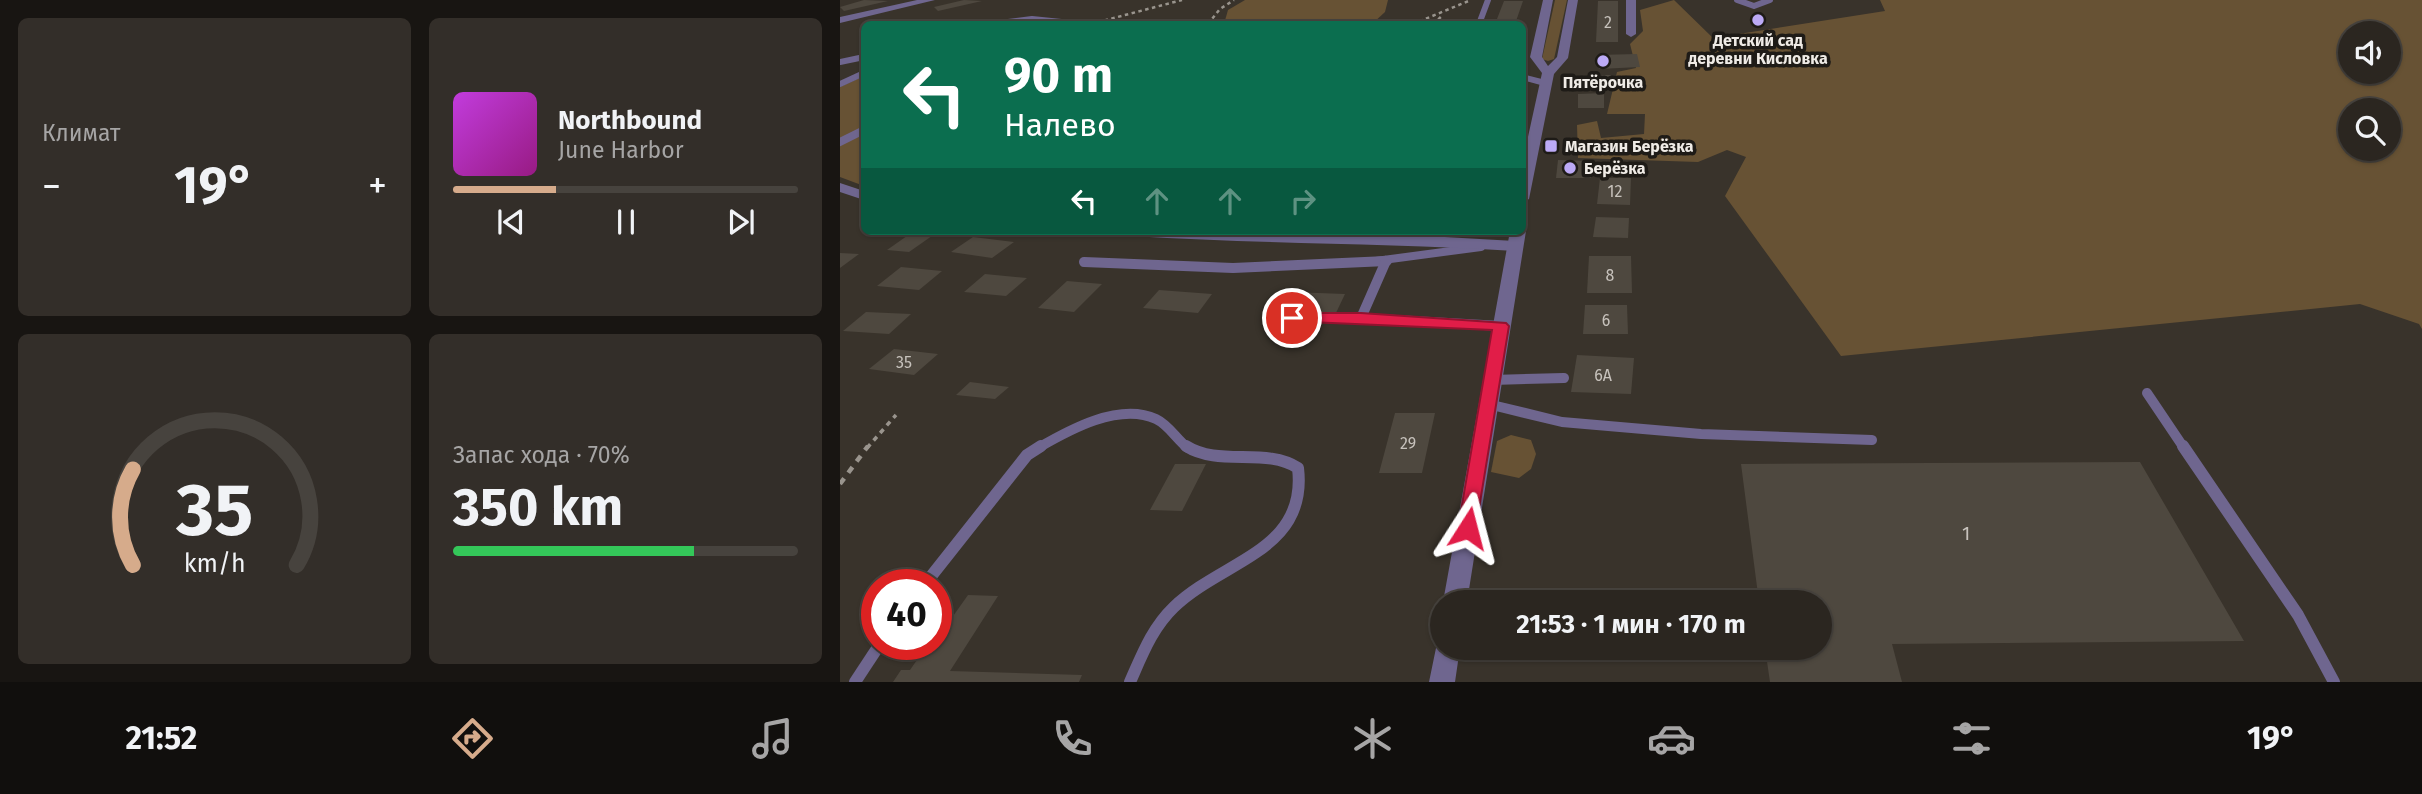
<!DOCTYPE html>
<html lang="ru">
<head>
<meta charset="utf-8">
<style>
  body { margin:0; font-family:"Fira Sans",sans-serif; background:#332e29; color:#f1f3f6; height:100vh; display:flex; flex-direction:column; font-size:26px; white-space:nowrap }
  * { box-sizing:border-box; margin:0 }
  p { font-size:23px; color:#a6a5a5 }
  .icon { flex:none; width:38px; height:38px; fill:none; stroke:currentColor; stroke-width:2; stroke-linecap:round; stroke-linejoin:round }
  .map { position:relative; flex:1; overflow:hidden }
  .panel { display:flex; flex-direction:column; gap:18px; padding:18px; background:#181512; width:840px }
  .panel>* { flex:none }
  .banner { position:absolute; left:21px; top:21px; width:665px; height:214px; border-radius:10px; box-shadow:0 2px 5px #0004,0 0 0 2px #47433e; background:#0b6e4f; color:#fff; overflow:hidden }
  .fabs { position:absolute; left:1498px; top:21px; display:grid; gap:14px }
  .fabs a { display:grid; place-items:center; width:63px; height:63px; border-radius:50%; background:#2b2620; box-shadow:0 2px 5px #0004,0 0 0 2px #47433e; font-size:35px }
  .speed { position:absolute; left:21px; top:569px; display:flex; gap:14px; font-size:35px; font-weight:700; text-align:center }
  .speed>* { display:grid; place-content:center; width:91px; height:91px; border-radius:50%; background:#2b2620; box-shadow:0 2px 5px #0004,0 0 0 2px #47433e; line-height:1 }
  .speed .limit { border:10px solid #d22; background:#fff; color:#111 }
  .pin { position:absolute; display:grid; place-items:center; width:60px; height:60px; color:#fff; margin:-30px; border:4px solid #fff; border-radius:50%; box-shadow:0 2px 7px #0007 }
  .me { position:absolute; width:77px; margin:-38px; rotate:9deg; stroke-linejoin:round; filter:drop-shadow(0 0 5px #0008) }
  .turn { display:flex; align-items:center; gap:24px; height:147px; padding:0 28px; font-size:32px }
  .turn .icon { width:91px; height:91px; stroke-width:2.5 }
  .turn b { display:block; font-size:49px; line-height:60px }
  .lanes { display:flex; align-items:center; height:66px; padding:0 28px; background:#0003; justify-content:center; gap:35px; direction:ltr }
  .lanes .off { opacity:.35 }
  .big { font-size:52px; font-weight:700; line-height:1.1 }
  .panel .tile { flex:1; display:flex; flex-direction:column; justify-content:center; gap:10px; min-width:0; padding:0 24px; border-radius:10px; background:#332e29 }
  .panel .dial { align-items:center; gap:0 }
  .dial svg { height:182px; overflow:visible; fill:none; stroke:#47433e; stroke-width:7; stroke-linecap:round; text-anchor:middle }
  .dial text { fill:#f1f3f6; stroke:none }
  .song { display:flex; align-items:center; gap:21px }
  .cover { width:84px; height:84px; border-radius:10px; background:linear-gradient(135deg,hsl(290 70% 55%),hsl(310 70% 35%)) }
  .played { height:7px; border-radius:4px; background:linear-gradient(90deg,#d6ab8b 30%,#47433e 30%) }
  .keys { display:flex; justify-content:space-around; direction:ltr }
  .heat { display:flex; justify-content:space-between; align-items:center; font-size:38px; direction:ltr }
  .charge { height:10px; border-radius:5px; background:linear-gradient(90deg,#34c759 70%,#47433e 0) }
  .panel .tiles { flex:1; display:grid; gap:18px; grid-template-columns:repeat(2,1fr) }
  .trip { position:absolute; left:590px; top:590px; width:402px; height:70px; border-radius:35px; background:#2b2620; box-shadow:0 2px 5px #0004,0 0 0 2px #47433e; font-weight:700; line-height:70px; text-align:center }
  .menu { display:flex; height:112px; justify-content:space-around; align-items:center; background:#110f0d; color:#a6a5a5 }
  .menu .icon { width:49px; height:49px }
  .menu .on { color:#d6ab8b }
  .menu b { font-size:32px; color:#f1f3f6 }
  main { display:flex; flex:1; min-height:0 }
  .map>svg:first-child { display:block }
</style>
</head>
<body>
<main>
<section class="panel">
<div class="tiles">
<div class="tile"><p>Климат</p>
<div class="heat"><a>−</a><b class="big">19°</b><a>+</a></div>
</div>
<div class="tile">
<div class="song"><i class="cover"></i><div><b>Northbound</b><p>June Harbor</p></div></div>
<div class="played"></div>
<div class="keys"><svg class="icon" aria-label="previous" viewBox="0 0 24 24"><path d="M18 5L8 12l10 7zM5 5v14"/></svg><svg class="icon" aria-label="pause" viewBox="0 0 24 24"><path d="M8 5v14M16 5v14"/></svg><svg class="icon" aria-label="next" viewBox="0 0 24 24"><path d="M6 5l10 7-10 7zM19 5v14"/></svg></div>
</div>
<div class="tile dial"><svg viewBox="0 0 100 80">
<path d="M14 69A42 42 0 1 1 86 69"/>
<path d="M14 69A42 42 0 0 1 14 27" stroke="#d6ab8b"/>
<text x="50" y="56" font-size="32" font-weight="700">35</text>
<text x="50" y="72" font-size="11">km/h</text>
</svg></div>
<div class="tile"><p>Запас хода · 70%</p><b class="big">350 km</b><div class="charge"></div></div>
</div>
</section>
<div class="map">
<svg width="1582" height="682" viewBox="0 0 1582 682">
  <rect width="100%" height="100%" fill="#39332b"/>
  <g fill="#675234" fill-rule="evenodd">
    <path d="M 405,0 L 548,0 L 545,12 L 532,24 L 384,24 L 388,10 Z"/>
    <path d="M 715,0 L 727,0 L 714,59 L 708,61 L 702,59 Z"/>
    <path d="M 834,0 L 873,38 L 1045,11 L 1040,0 L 1582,0 L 1582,329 L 1579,324 L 1520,304 L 1001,356 L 885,196 L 906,157 L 887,150 L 858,162 L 738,158 L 737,125 L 757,121 L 761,138 L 804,134 L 805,114 L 767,114 L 777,72 L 796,68 L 790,44 L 803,31 L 800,10 ZM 1510,33 L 1549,33 L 1549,72 L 1510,72 ZM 1510,110 L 1549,110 L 1549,149 L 1510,149 Z"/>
    <path d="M 24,76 L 24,186 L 0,177 L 0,87 Z"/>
    <path d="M 671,435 L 691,440 L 696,454 L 691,469 L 679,478 L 651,472 L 657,441 Z"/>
  </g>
  <g fill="#4e483f">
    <path d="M 24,0 L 48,1 L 4,11 L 0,7 Z"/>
    <path d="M 124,0 L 142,1 L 98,11 L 94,7 Z"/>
    <path d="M 664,1 L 683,1 L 675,24 L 655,24 Z"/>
    <path d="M 758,1 L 778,1 L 778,42 L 756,42 Z"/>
    <path d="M 797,54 L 800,67 L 759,69 L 757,55 Z"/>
    <path d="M 752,75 L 771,75 L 770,87 L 750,87 Z"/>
    <path d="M 764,93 L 764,108 L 738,108 L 738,94 Z"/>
    <path d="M 718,160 L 753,161 L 751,178 L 716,178 Z"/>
    <path d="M 760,178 L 791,178 L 790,205 L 757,204 Z"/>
    <path d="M 756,217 L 789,218 L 788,238 L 753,237 Z"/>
    <path d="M 74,231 L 99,231 L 69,252 L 47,250 Z"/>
    <path d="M 133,237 L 174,242 L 152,258 L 111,252 Z"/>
    <path d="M 0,253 L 19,254 L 0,268 Z"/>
    <path d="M 749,256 L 791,256 L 792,293 L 747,293 Z"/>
    <path d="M 61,267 L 102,271 L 79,290 L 37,286 Z"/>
    <path d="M 145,274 L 187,278 L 166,296 L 124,292 Z"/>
    <path d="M 227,281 L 262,284 L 234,312 L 198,308 Z"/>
    <path d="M 319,290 L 372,294 L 358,313 L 303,308 Z"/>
    <path d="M 451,292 L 505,294 L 495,315 L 439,314 Z"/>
    <path d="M 745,305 L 787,305 L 788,334 L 743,334 Z"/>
    <path d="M 26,312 L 71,314 L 49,334 L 3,331 Z"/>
    <path d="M 54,349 L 98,354 L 74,375 L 29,369 Z"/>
    <path d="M 737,355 L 794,358 L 791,394 L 731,392 Z"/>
    <path d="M 130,382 L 169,387 L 155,399 L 116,395 Z"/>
    <path d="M 555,413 L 595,413 L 582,473 L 539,473 Z"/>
    <path d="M 1300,462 L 1404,641 L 1052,644 L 1062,682 L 930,682 L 925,648 L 980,648 L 980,602 L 919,602 L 901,464 Z"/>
    <path d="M 335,464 L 366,464 L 342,511 L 310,510 Z"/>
    <path d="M 128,595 L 158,596 L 110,671 L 242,675 L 239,682 L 53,682 L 61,670 L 70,670 L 88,644 L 96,644 L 96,632 L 105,619 L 111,619 Z"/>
  </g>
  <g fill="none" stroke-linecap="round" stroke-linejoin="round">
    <g stroke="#99948d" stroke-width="2.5" stroke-dasharray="3.5 3.5" stroke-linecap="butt">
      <path d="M 251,24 L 342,0"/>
      <path d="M 368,24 L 380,9 L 394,0"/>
      <path d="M 573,24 L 631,0"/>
      <path d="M 593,24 L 603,15"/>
    </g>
    <path stroke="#99948d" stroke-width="3.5" stroke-dasharray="5 5" stroke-linecap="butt" d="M 27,448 L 56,415"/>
    <path stroke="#99948d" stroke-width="4.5" stroke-dasharray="7 7" stroke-linecap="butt" d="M 0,484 L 28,446"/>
    <g stroke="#6f668f" stroke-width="6">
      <path d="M 897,0 L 914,6 L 930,0"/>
      <path d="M 152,24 L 192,19 L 241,24"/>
      <path d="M 639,24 L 648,0"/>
      <path d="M 0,62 L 24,57"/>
      <path d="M 682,77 L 705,83"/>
      <path d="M 0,84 L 24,73"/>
    </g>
    <g stroke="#6f668f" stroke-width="8">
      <path d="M 0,142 L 24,130"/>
      <path d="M 244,262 L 251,262"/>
      <path d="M 528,262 L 641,247"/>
      <path d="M 545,262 L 546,260"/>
    </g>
    <g stroke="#6f668f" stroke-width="10">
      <path d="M 244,262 L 393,268 L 547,261"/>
      <path d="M 452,318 L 521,318 L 661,326"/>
      <path d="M 521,318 L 546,261"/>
      <path d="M 652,380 L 724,378"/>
      <path d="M 1307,393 L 1344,448"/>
      <path d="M 648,404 L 722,422 L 861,434 L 1032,440"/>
      <path d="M 198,448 C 229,430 279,402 316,419 C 329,425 337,440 348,448"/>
    </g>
    <g stroke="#6f668f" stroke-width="12">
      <path d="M 1343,446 L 1458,615 L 1494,682"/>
      <path d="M 85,584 L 187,455 L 201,446"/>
      <path d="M 15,682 L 40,644"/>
      <path d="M 290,682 C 302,655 312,628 334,607 C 383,560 468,551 458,468 C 426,447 379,467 346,446"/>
    </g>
    <g fill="#6f668f" fill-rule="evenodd">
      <path d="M 77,0 L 95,0 L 0,23 L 0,17 Z"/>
      <path d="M 786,0 L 796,0 L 796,34 L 791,37 L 786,34 Z"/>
      <path d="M 0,183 L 24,191 L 24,200 L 0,192 Z"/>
      <path d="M 284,231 L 552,234 L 675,241 L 683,246 L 675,251 C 547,243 420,244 292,236 Z"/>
    </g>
    <g fill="#6f668f" fill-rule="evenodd">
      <path d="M 703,0 L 713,0 L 702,57 L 708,66 L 717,57 L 728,0 L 738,0 L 728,58 L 714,74 L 689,199 L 682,203 L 682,164 L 702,73 L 690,57 Z"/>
      <path d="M 682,228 L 686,231 L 627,602 L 603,602 L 670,231 L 682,231 Z"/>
      <path d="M 602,639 L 602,648 L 620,648 L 615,682 L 589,682 L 596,648 Z"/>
    </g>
  </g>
  <path fill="#e11d48" stroke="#92132f" stroke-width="2" d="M 452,313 L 521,313 L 666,323 L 669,326 L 635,533 L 621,533 L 618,528 L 652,330 L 446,321 L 446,314 Z"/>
  <g fill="#bcaaf6" stroke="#1e1b17" stroke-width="2.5">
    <circle cx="918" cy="20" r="7"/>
    <circle cx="763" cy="61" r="7"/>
    <rect x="704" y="139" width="14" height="14" rx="3.5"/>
    <circle cx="730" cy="168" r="7"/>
  </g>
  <g text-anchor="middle" stroke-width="7" stroke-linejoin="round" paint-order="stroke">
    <g font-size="16" fill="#c7c2bc">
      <text x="768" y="28">2</text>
      <text x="775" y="197">12</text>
      <text x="770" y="281">8</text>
      <text x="766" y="326">6</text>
      <text x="64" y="368">35</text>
      <text x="763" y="381">6А</text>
      <text x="568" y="449">29</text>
    </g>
    <g font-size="16" font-weight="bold" fill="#efebe6" stroke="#1e1b17">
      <text x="918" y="46">Детский сад<tspan x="918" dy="18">деревни Кисловка</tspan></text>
      <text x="763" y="88">Пятёрочка</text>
      <text x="725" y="152" text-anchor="start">Магазин Берёзка</text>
      <text x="744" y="174" text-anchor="start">Берёзка</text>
    </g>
    <g font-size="19" fill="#c7c2bc">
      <text x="1126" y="540">1</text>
    </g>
  </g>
</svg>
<div class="fabs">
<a><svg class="icon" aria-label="sound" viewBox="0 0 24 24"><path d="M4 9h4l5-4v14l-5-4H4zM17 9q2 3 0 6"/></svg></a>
<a><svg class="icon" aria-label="search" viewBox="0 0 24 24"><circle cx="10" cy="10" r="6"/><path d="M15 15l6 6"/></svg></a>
</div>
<div class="speed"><div class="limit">40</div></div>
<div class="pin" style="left:452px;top:318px;background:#d93025"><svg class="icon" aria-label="arrive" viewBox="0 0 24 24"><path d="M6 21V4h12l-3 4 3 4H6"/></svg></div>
<svg class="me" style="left:628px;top:528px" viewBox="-20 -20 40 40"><path d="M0-17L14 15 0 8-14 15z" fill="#e11d48" stroke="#fff" stroke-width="4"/></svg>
<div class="trip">21:53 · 1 мин · 170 m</div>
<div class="banner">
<div class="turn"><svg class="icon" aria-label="left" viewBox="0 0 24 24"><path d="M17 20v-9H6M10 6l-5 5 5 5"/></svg><div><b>90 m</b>Налево</div></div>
<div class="lanes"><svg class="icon" aria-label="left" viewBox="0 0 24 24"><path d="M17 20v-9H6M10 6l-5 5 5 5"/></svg><svg class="icon off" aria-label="ahead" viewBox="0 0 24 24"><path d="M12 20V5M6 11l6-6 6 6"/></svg><svg class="icon off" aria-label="ahead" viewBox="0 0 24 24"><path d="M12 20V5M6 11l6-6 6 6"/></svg><svg class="icon off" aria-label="right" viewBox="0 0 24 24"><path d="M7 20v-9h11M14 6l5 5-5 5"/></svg></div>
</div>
</div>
</main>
<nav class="menu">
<b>21:52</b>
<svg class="icon on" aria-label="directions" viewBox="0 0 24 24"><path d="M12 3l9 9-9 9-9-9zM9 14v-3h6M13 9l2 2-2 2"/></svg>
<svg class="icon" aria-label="music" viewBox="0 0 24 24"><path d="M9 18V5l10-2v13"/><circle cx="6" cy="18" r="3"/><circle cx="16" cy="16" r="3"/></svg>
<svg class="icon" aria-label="phone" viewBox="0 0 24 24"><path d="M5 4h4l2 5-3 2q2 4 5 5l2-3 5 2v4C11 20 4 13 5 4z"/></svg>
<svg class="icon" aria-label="climate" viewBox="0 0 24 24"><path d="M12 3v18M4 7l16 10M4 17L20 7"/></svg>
<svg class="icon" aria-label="car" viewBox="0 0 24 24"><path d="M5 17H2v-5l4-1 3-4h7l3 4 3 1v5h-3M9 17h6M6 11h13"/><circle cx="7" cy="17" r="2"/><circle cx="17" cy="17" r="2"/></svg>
<svg class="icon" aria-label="filters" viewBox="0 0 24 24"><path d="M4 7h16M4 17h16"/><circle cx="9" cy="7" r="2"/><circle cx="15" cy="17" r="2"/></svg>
<b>19°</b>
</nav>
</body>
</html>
